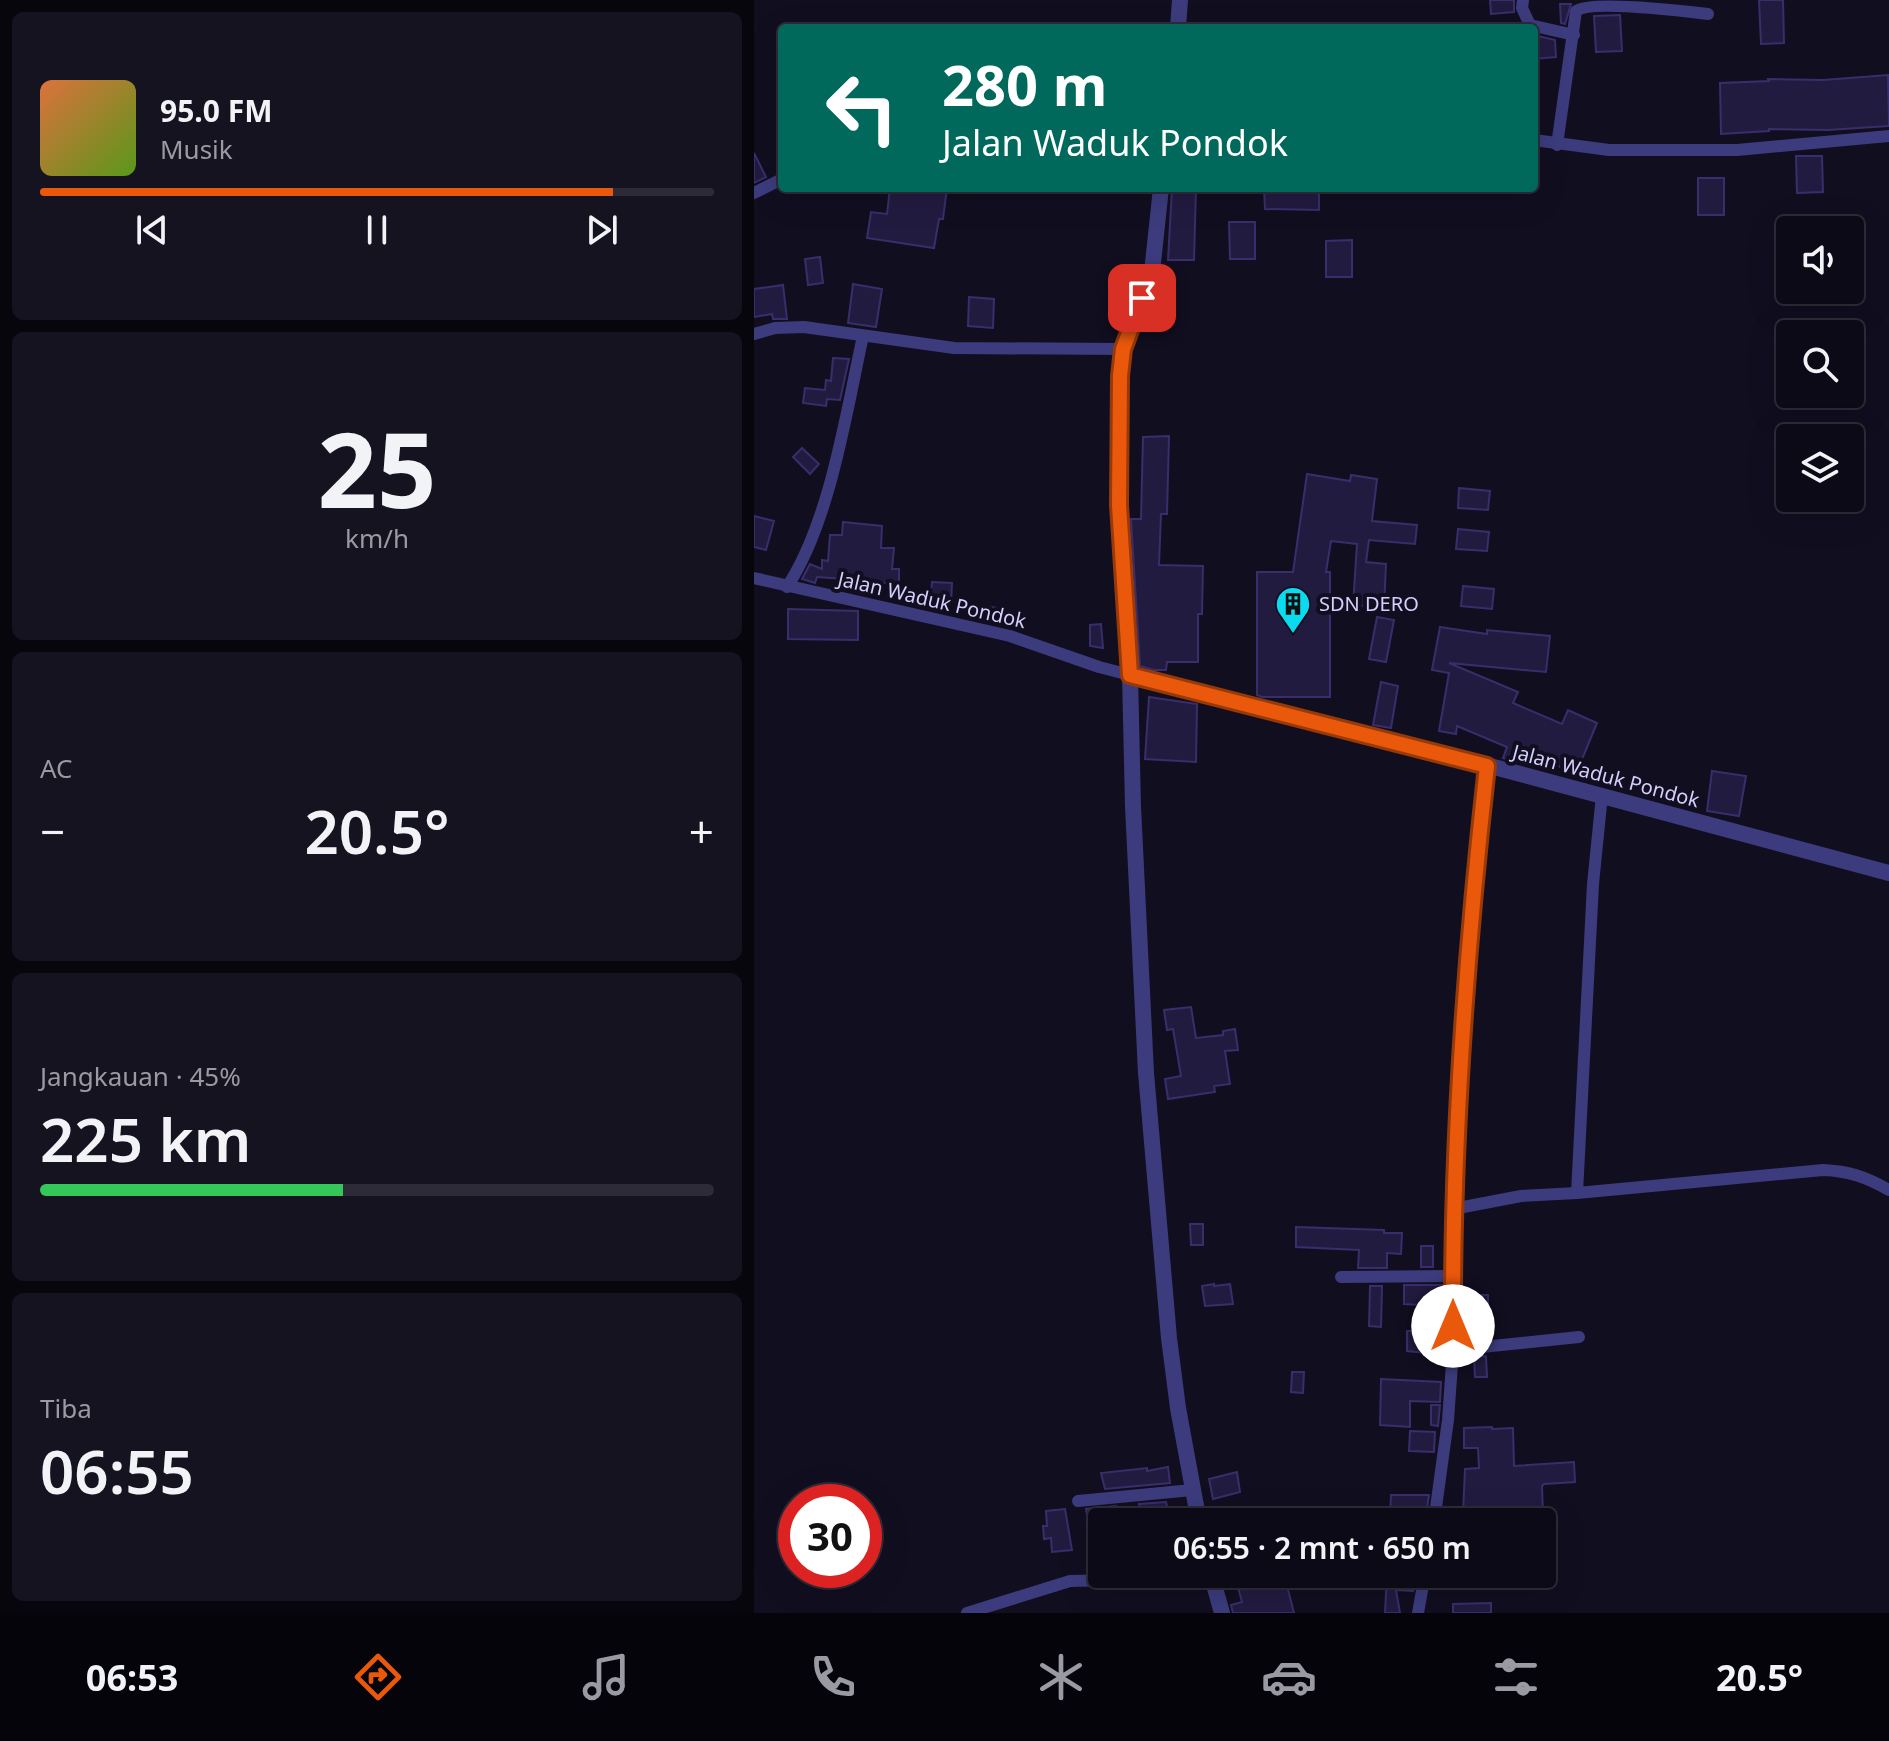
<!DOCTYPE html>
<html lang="id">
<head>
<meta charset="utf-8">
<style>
  body { margin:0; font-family:"Noto Sans",sans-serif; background:#161321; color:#f1f3f6; height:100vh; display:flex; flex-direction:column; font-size:30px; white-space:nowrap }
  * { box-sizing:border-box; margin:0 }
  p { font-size:26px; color:#9a9aa2 }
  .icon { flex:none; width:44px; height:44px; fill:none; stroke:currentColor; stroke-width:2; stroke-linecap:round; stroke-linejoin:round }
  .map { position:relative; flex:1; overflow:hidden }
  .drawer { display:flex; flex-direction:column; gap:12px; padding:12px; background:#07060d; width:754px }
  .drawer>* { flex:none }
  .hud { position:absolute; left:24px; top:24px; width:760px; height:168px; border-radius:8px; box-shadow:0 8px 32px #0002,0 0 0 2px #2d2b37; background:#00695c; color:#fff; overflow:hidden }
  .tools { position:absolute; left:1022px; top:216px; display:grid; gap:16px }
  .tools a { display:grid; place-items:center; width:88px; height:88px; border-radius:8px; background:#0d0a18; box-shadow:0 8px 32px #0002,0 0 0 2px #2d2b37; font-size:40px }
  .speed { position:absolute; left:24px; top:1484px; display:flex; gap:16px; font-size:40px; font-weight:700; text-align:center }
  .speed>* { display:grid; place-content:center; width:104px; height:104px; border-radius:50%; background:#0d0a18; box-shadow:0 8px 32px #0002,0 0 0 2px #2d2b37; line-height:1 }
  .speed .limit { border:12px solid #d22; background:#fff; color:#111 }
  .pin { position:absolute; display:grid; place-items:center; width:68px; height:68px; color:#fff; margin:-34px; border-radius:16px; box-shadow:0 4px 12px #0006 }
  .me { position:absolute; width:88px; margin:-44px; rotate:0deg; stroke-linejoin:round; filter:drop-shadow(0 0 6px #0008) }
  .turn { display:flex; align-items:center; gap:28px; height:168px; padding:0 32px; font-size:36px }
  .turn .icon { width:104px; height:104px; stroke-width:2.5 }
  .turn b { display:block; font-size:56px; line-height:68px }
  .big { font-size:60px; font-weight:600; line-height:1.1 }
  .drawer .widget { flex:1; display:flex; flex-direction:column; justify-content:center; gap:12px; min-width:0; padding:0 28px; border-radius:12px; background:#161321 }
  .drawer .dial { align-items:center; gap:0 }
  .dial b { font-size:104px; line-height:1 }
  .song { display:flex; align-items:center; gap:24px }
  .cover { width:96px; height:96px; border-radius:12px; background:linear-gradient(135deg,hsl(20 70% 55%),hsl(90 70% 35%)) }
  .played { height:8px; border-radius:4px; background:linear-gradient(90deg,#ea580c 85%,#2d2b37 85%) }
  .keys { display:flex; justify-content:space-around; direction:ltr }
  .heat { display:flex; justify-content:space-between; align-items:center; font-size:44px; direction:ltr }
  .charge { height:12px; border-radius:6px; background:linear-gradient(90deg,#34c759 45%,#2d2b37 0) }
  .trip { position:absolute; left:334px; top:1508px; width:468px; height:80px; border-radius:8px; background:#0d0a18; box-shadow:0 8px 32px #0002,0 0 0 2px #2d2b37; font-weight:600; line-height:80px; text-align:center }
  .menu { display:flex; height:128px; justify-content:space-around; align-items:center; background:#05040a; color:#9a9aa2 }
  .menu .icon { width:56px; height:56px }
  .menu .active { color:#ea580c }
  .menu b { font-size:36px; color:#f1f3f6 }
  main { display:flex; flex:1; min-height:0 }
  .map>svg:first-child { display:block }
</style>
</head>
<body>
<main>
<section class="drawer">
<div class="widget">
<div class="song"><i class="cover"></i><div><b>95.0 FM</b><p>Musik</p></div></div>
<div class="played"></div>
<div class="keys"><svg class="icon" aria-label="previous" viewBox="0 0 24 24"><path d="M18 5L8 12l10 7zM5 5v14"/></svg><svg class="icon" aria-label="pause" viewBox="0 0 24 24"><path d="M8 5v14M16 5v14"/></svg><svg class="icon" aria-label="next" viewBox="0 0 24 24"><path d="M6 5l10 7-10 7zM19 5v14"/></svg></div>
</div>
<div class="widget dial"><b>25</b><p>km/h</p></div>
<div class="widget"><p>AC</p>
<div class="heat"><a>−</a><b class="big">20.5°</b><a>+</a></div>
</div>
<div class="widget"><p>Jangkauan · 45%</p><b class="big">225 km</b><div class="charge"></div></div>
<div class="widget"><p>Tiba</p><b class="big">06:55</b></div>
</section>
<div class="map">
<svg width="1135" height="1613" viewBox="0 0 1135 1613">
  <rect width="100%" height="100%" fill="#110e20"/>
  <g fill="#221b40" stroke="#392e6b" stroke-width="2">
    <path d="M 736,0 L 760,0 L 760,12 L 737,14 Z"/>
    <path d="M 1005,0 L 1029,0 L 1030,43 L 1007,44 Z"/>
    <path d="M 806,4 L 817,4 L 811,24 L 807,23 Z"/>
    <path d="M 866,15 L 868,51 L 842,52 L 840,16 Z"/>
    <path d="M 780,35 L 801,40 L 802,57 L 780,59 Z"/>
    <path d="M 1134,75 L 1135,126 L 1074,130 L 1015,129 L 1015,131 L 967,134 L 966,83 L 1015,81 L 1014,79 L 1069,80 Z"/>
    <path d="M 0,153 L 12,177 L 0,183 Z"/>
    <path d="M 1042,156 L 1068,156 L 1069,192 L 1043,193 Z"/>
    <rect x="944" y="178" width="26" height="37"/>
    <path d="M 136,188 L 193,188 L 189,219 L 185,219 L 180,248 L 113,238 L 117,212 L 133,214 Z"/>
    <path d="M 418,188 L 442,188 L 440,260 L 414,260 Z"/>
    <path d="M 510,188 L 565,188 L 565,210 L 511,209 Z"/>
    <path d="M 475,222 L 501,222 L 501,259 L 476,259 Z"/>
    <path d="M 598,240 L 598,277 L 572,277 L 572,241 Z"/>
    <path d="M 66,257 L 69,283 L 54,285 L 51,259 Z"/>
    <path d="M 99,284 L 128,289 L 122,327 L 94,323 Z"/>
    <path d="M 29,285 L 33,319 L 19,319 L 18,314 L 0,317 L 0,289 Z"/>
    <path d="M 215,297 L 240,299 L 239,328 L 214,326 Z"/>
    <path d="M 79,358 L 95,359 L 86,400 L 73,399 L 72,406 L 49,403 L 51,388 L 71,390 L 72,380 L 77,381 Z"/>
    <path d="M 415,436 L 413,514 L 407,514 L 405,565 L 449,566 L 448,614 L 444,614 L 444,662 L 413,662 L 412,670 L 400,670 L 386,666 L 377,519 L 387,519 L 389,437 Z"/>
    <path d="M 48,448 L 65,464 L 56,474 L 39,457 Z"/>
    <path d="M 553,474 L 596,481 L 597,475 L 623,479 L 618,521 L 663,525 L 661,544 L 615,540 L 612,562 L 632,564 L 630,608 L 599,605 L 603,544 L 577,541 L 572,572 L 576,572 L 576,697 L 508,697 L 503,695 L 503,572 L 539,572 Z"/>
    <path d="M 705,488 L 736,491 L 734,510 L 704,508 Z"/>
    <path d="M 0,516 L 20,521 L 12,550 L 0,547 Z"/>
    <path d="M 89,522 L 128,526 L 127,548 L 140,548 L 138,569 L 145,569 L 145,583 L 124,583 L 123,594 L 105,593 L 106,580 L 63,577 L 61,583 L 48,579 L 56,564 L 68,569 L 68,560 L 74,561 L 76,535 L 88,535 Z"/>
    <path d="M 704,529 L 735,532 L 733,551 L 702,549 Z"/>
    <path d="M 178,582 L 198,583 L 197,604 L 176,603 Z"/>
    <path d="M 709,586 L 740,589 L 738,609 L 707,606 Z"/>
    <path d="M 224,605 L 244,608 L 242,620 L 222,617 Z"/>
    <path d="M 34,609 L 104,611 L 104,640 L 34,639 Z"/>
    <path d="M 623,617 L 640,620 L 632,662 L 615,659 Z"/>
    <path d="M 347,624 L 349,648 L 336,646 L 336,625 Z"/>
    <path d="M 686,627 L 733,634 L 733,630 L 796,636 L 792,672 L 695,663 L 764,692 L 759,703 L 808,724 L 814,710 L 843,723 L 822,774 L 784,757 L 780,766 L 749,758 L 753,747 L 703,726 L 702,734 L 685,731 L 695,673 L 678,670 Z"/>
    <path d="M 627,682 L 644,686 L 637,728 L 619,725 Z"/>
    <path d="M 395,697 L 443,704 L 442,762 L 391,759 Z"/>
    <path d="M 958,771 L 992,776 L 985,816 L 953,811 Z"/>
    <path d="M 437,1007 L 442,1038 L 469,1035 L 469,1031 L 481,1029 L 484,1050 L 471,1051 L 476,1084 L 460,1086 L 461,1092 L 414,1099 L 411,1079 L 427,1076 L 419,1029 L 413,1030 L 410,1010 Z"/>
    <path d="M 436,1224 L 449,1224 L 449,1245 L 437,1245 Z"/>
    <path d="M 542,1227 L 630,1230 L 630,1233 L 648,1233 L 647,1254 L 633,1253 L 633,1268 L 604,1268 L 605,1250 L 542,1247 Z"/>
    <rect x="667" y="1246" width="12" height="21"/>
    <path d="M 460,1284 L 460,1286 L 476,1284 L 479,1304 L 451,1306 L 448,1286 Z"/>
    <path d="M 650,1285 L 690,1285 L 690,1329 L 682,1329 L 682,1354 L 653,1351 L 653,1331 L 666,1331 L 667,1305 L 650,1304 Z"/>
    <path d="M 616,1286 L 628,1286 L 627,1327 L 615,1326 Z"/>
    <rect x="722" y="1295" width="12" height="20"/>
    <path d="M 732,1356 L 733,1377 L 721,1377 L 720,1357 Z"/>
    <path d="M 538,1372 L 550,1372 L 549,1393 L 537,1392 Z"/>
    <path d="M 627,1379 L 687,1382 L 686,1402 L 656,1401 L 656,1427 L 626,1425 Z"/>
    <path d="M 677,1405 L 686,1405 L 684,1426 L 677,1425 Z"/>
    <path d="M 738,1427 L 738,1429 L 759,1428 L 760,1466 L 820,1462 L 821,1482 L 790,1484 L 788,1486 L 789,1514 L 759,1512 L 709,1514 L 711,1469 L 725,1468 L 724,1448 L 710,1448 L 710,1428 Z"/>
    <path d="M 656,1431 L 681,1432 L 680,1452 L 655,1451 Z"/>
    <path d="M 414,1467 L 416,1483 L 351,1489 L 347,1473 L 393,1468 L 393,1471 Z"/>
    <path d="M 483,1472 L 486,1492 L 459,1499 L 455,1479 Z"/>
    <path d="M 637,1495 L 675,1495 L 672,1515 L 636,1516 Z"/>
    <path d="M 412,1502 L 416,1521 L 388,1522 L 385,1504 Z"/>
    <path d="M 362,1506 L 365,1522 L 348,1522 L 335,1526 L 332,1509 Z"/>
    <path d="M 311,1509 L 318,1550 L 298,1552 L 297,1538 L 290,1539 L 289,1526 L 293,1526 L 292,1511 Z"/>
    <path d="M 505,1574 L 530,1574 L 540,1613 L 479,1613 L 477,1605 L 488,1602 L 482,1580 Z"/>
    <path d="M 633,1574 L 662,1574 L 659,1591 L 642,1590 L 646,1613 L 631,1613 Z"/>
    <path d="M 737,1603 L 737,1613 L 699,1613 L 699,1604 Z"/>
  </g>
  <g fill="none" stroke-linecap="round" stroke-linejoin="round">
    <g stroke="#3c3b7d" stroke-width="12">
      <path d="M 769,0 L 768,8 L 776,25 L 820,35"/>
      <path d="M 780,140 L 855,150 L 983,150 L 1135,136"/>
      <path d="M 803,145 L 822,11 C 837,0 929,11 954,14"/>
      <path d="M 0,193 L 28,179"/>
      <path d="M 0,334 L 21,328 L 50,327 L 200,348 L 369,349"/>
      <path d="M 0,578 L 256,636 L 345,667 L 376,675"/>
      <path d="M 33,587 C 76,522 92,413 109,336"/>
      <path d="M 823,1193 L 839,884 L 848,795"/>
      <path d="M 699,1209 L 767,1196 L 823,1193 L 1069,1170 C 1095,1171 1112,1177 1135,1190"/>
      <path d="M 587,1277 L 699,1276"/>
      <path d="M 699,1350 L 825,1337"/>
      <path d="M 324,1501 L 438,1490"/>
      <path d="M 680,1522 L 694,1420 L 699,1350 L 699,1209 L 706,1056 L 733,766"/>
      <path d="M 213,1613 L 316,1581 L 458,1578"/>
      <path d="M 664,1613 L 671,1574"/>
    </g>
    <g stroke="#3c3b7d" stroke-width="16">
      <path d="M 424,28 L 426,0"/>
      <path d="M 407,188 L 398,272 L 369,349 L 366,376 L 365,505 L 376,675 L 379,806 L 392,1073 L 415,1338 L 424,1408 L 445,1522"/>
      <path d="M 376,675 L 699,756 L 1135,873"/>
      <path d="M 457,1574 L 468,1613"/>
    </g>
  </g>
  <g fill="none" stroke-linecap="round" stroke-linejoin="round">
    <g stroke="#983908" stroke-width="20">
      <path id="route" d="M 388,298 L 369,349 L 366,376 L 365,505 L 376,675 L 733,766 C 712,952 698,1138 699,1326"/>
    </g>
    <use href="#route" stroke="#ea580c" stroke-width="14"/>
  </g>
  <defs>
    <g id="building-pin" transform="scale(1.8)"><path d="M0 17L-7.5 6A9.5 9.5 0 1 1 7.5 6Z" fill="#0adbee" stroke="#110e20"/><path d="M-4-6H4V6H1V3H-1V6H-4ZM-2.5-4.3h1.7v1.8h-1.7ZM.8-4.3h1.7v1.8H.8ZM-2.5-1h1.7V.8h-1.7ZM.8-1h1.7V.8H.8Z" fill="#111"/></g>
  </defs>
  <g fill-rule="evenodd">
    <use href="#building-pin" x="539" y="604"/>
  </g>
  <g text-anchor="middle" stroke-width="8" stroke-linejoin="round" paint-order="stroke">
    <g font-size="20" fill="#d4cffd" stroke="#110e20">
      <text transform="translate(178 600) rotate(13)" y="7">Jalan Waduk Pondok</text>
      <text transform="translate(852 776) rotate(15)" y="7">Jalan Waduk Pondok</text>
    </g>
    <g font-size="20" fill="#d4cffd" stroke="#110e20" text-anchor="start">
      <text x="565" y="611">SDN DERO</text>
    </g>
  </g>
</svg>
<div class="tools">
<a><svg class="icon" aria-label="sound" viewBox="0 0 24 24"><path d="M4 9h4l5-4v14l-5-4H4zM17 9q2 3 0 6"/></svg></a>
<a><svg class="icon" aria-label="search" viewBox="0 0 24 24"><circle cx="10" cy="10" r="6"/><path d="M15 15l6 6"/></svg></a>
<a><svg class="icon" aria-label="layers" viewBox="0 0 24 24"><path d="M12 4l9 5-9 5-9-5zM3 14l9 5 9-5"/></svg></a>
</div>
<div class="speed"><div class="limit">30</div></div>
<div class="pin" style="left:388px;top:298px;background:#d93025"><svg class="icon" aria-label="arrive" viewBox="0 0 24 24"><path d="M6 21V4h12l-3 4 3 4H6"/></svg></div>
<svg class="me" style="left:699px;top:1326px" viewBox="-20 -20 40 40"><circle r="19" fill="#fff"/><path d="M0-13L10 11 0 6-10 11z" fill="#ea580c"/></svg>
<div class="trip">06:55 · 2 mnt · 650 m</div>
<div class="hud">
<div class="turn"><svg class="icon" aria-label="left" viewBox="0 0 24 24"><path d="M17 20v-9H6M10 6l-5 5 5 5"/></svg><div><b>280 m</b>Jalan Waduk Pondok</div></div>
</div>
</div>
</main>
<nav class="menu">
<b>06:53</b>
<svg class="icon active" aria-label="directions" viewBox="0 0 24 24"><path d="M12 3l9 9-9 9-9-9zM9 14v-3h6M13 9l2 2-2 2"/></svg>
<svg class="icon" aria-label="music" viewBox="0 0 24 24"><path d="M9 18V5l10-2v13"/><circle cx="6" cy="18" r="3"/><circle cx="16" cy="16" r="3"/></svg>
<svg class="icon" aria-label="phone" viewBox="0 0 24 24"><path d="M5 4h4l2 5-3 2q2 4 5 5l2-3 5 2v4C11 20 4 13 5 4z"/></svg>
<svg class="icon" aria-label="climate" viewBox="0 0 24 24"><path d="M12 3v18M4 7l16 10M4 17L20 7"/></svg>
<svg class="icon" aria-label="car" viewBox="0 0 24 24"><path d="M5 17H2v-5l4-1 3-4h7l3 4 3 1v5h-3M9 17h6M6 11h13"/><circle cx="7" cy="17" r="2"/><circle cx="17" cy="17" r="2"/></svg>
<svg class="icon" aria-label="filters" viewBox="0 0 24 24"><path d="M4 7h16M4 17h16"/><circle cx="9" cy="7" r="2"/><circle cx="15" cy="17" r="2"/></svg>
<b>20.5°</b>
</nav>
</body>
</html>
